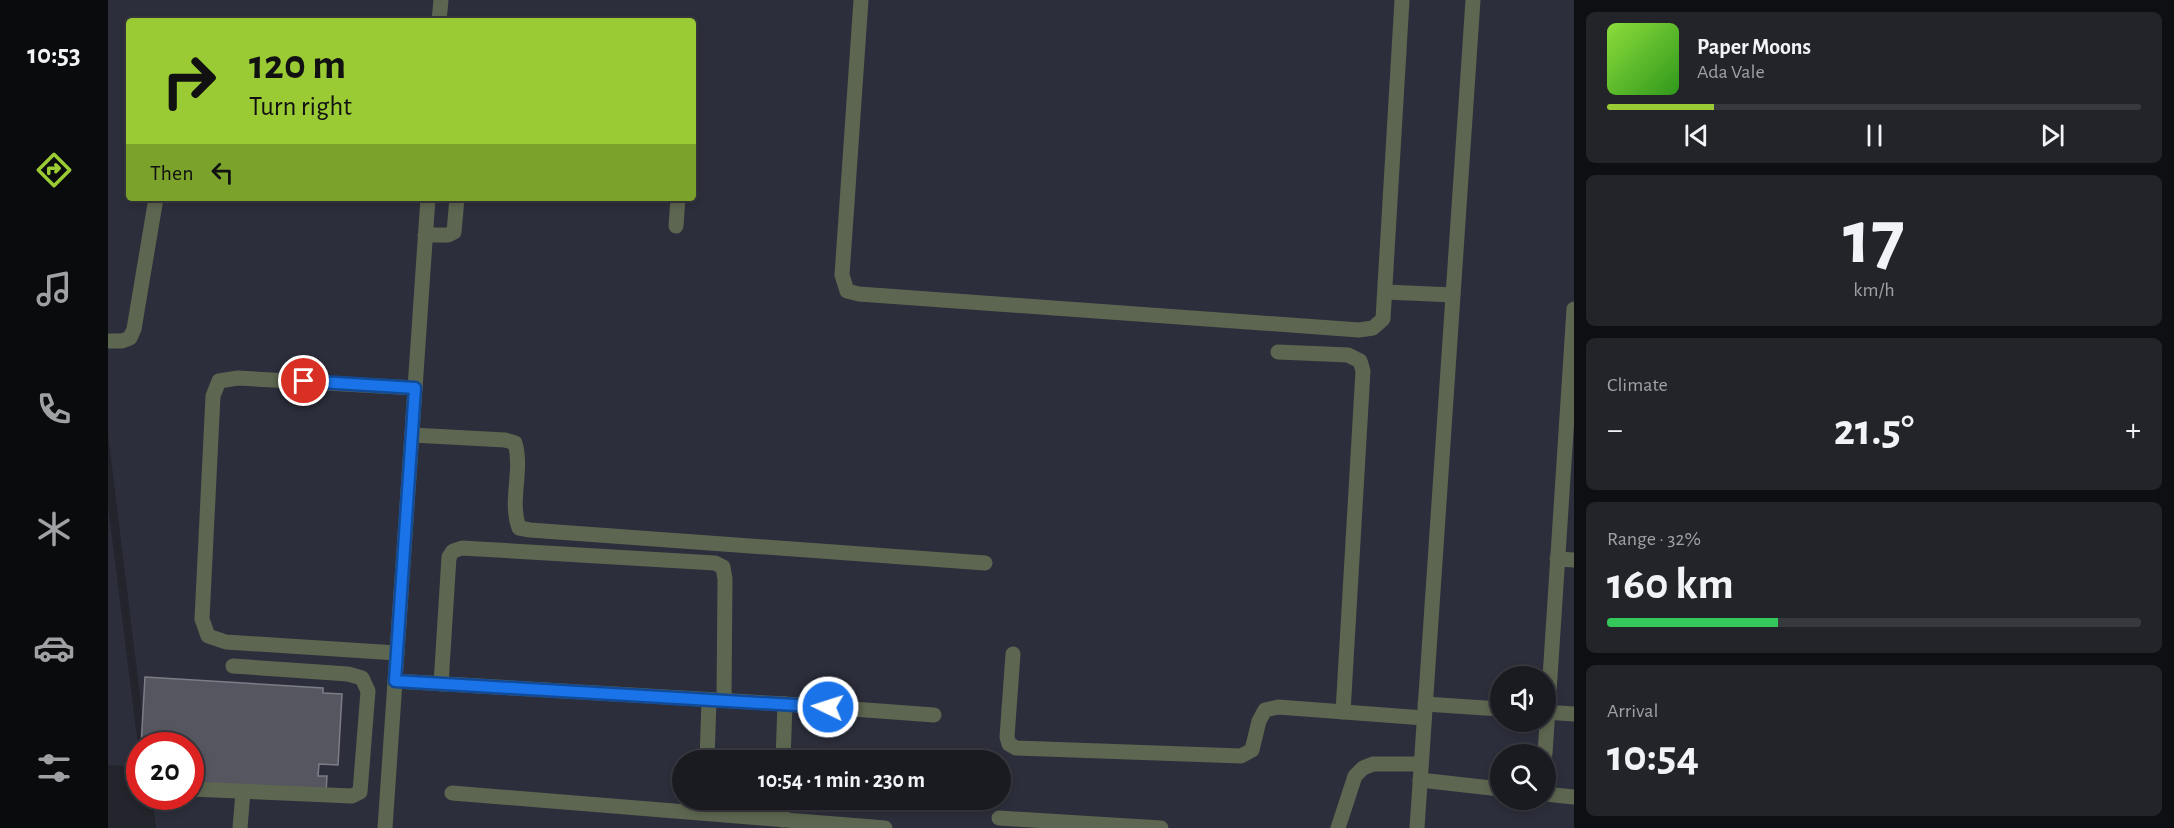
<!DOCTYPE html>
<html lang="en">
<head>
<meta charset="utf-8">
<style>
  body { margin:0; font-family:"Alegreya Sans",sans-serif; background:#23242a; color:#f1f3f6; height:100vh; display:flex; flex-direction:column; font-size:22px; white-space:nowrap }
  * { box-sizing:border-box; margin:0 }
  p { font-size:20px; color:#9fa1a5 }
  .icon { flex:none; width:33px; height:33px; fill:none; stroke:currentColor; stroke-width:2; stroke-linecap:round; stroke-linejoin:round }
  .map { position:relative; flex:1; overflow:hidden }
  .panel { display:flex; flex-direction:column; gap:12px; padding:12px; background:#0e0f12; width:600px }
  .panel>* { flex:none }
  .hud { position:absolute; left:18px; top:18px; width:570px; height:183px; border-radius:6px; box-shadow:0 3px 9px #0003,0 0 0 2px #38393f; background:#9acb35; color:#111; overflow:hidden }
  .tools { position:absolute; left:1382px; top:666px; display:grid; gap:12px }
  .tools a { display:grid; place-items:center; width:66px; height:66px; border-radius:50%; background:#1a1b21; box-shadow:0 3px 9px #0003,0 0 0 2px #38393f; font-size:30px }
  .speed { position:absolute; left:18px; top:732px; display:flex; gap:12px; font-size:30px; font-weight:700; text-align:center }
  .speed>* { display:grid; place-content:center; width:78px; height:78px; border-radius:50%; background:#1a1b21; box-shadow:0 3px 9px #0003,0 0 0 2px #38393f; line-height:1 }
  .speed .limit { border:9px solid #d22; background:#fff; color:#111 }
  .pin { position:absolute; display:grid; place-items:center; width:51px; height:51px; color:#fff; margin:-26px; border:3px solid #fff; border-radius:50%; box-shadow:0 2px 6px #0007 }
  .me { position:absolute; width:66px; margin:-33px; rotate:274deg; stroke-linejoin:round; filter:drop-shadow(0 0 4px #0008) }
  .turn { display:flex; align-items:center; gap:21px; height:126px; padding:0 24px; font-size:27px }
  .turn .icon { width:78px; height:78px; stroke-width:2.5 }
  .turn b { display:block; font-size:42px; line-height:51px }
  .then { display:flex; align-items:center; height:57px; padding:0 24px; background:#0003; gap:12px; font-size:22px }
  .big { font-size:45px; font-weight:600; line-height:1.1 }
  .panel .tile { flex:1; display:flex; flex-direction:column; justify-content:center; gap:9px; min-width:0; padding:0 21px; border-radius:9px; background:#23242a }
  .panel .dial { align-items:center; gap:0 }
  .dial b { font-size:78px; line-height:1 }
  .song { display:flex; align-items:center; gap:18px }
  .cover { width:72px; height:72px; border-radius:9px; background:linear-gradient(135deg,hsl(90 70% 55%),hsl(110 70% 35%)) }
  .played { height:6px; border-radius:3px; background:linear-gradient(90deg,#9acb35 20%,#38393f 20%) }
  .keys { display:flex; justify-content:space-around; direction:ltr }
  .heat { display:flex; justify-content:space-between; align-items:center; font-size:33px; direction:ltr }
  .charge { height:9px; border-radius:4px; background:linear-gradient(90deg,#34c759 32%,#38393f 0) }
  .trip { position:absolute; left:564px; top:750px; width:339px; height:60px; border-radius:30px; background:#1a1b21; box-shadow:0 3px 9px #0003,0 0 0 2px #38393f; font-weight:600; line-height:60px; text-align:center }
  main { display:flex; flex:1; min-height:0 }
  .dock { display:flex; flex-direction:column; width:108px; justify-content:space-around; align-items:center; background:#0a0b0d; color:#9fa1a5 }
  .dock .icon { width:42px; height:42px }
  .dock .on { color:#9acb35 }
  .dock b { font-size:27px; color:#f1f3f6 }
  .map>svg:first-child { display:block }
</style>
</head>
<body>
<main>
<nav class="dock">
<b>10:53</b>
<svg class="icon on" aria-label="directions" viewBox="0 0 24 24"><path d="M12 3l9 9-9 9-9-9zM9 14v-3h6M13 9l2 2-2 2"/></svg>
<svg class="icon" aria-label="music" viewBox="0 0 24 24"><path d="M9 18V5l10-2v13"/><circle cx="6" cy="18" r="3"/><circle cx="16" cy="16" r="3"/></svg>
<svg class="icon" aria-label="phone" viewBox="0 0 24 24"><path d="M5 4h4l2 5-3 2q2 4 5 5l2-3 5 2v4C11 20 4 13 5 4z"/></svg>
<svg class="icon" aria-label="climate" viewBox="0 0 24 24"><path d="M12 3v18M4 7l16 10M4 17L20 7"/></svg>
<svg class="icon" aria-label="car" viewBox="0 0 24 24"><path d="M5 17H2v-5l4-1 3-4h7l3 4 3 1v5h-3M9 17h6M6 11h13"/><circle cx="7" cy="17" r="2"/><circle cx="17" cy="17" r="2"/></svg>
<svg class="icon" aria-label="filters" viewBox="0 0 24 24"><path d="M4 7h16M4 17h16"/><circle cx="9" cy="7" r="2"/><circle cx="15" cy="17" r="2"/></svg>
</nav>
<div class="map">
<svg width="1466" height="828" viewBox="0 0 1466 828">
  <rect width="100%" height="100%" fill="#23242c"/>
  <g fill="#2c2e3b" fill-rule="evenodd">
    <path d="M 0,0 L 1466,0 L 1466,828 L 48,828 L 44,797 L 82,796 L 82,746 L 38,745 L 0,434 ZM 21,21 L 585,21 L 585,198 L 21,198 ZM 1392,676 L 1437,676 L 1437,722 L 1392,722 ZM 1392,754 L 1437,754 L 1437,800 L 1392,800 ZM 574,760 L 892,760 L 892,800 L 574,800 Z"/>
    <path d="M 0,506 L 31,753 L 31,767 L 0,765 Z"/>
  </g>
  <path fill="#55565f" stroke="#7c7d86" stroke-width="1.5" d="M 37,677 L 215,688 L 215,693 L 234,694 L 230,765 L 211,764 L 210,776 L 219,776 L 218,793 L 82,784 L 82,746 L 33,746 Z"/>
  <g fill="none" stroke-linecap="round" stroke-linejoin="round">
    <g stroke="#5d6650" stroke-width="15">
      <path d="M 753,0 L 734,275 L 739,291 L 751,294 L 1251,330 L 1265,328 L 1275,319 L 1294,0"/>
      <path d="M 331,21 L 333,0"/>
      <path d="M 568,226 L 570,198"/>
      <path d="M 317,235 L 340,235 L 346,232 L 349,198"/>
      <path d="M 1278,292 L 1345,295"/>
      <path d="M 0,341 L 14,341 L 22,338 L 26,329 L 48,198"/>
      <path d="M 1170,352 L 1240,355 L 1252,361 L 1255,371 L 1235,712"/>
      <path d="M 304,435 L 397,440 L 407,443 C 415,471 401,501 411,528 L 422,530 L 877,563"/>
      <path d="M 1449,559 L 1466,560"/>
      <path d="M 289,653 L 118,642 L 100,636 L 94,619 L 105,396 L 111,381 L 130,378 L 307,388"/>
      <path d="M 905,654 L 899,737 L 901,744 L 908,748 L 1133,756 L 1144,750 L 1151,721 L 1157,710 L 1170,707 L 1316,718"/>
      <path d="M 287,681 L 677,704 L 826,715"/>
      <path d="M 333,684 L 341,557 L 345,551 L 354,548 L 607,563 L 615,567 L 617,579 L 616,700"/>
      <path d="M 1317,704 L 1392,709"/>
      <path d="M 1437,712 L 1466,714"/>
      <path d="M 1437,754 L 1466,309"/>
      <path d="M 599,760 L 601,700"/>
      <path d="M 675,760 L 677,704"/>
      <path d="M 1312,780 L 1392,789"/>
      <path d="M 82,789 L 244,796 L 252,792 L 260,691 L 254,678 L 240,674 L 125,666"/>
      <path d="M 344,793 L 777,828"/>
      <path d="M 1437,794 L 1466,797"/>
      <path d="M 891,818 L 1053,828"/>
      <path d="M 674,820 L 674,800"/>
      <path d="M 132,828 L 135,792"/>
      <path d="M 277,828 L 320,198"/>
      <path d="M 1230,828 L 1247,776 L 1255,768 L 1265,764 L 1313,764"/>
      <path d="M 1309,828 L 1365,0"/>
    </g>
  </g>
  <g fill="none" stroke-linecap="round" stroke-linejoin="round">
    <g stroke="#114b97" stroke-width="15">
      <path id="route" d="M 196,381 L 307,388 L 287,681 L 720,707"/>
    </g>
    <use href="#route" stroke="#1a73e8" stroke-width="10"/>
  </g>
</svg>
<div class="tools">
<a><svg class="icon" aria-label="sound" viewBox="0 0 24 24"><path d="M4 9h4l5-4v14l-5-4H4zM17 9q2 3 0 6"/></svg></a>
<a><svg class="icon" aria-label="search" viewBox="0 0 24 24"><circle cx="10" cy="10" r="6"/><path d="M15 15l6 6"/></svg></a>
</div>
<div class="speed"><div class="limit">20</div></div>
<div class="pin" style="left:196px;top:381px;background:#d93025"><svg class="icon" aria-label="arrive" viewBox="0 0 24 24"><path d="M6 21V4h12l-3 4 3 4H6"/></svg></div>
<svg class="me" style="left:720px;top:707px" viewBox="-20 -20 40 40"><circle r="17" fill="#1a73e8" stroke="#fff" stroke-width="3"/><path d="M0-11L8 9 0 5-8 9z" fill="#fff"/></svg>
<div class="trip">10:54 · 1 min · 230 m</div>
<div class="hud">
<div class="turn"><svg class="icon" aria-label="right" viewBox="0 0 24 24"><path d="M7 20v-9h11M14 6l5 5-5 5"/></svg><div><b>120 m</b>Turn right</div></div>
<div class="then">Then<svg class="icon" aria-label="left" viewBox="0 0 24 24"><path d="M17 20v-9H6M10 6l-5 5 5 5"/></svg></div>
</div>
</div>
<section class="panel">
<div class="tile">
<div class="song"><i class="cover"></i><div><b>Paper Moons</b><p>Ada Vale</p></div></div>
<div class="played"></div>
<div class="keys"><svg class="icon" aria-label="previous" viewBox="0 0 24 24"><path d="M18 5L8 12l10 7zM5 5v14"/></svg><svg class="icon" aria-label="pause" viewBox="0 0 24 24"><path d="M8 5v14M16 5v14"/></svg><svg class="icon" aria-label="next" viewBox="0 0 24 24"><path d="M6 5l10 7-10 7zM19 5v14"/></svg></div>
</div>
<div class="tile dial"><b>17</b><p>km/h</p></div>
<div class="tile"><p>Climate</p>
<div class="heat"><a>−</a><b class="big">21.5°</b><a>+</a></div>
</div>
<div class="tile"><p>Range · 32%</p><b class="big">160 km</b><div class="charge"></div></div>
<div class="tile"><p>Arrival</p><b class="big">10:54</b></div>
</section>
</main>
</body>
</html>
